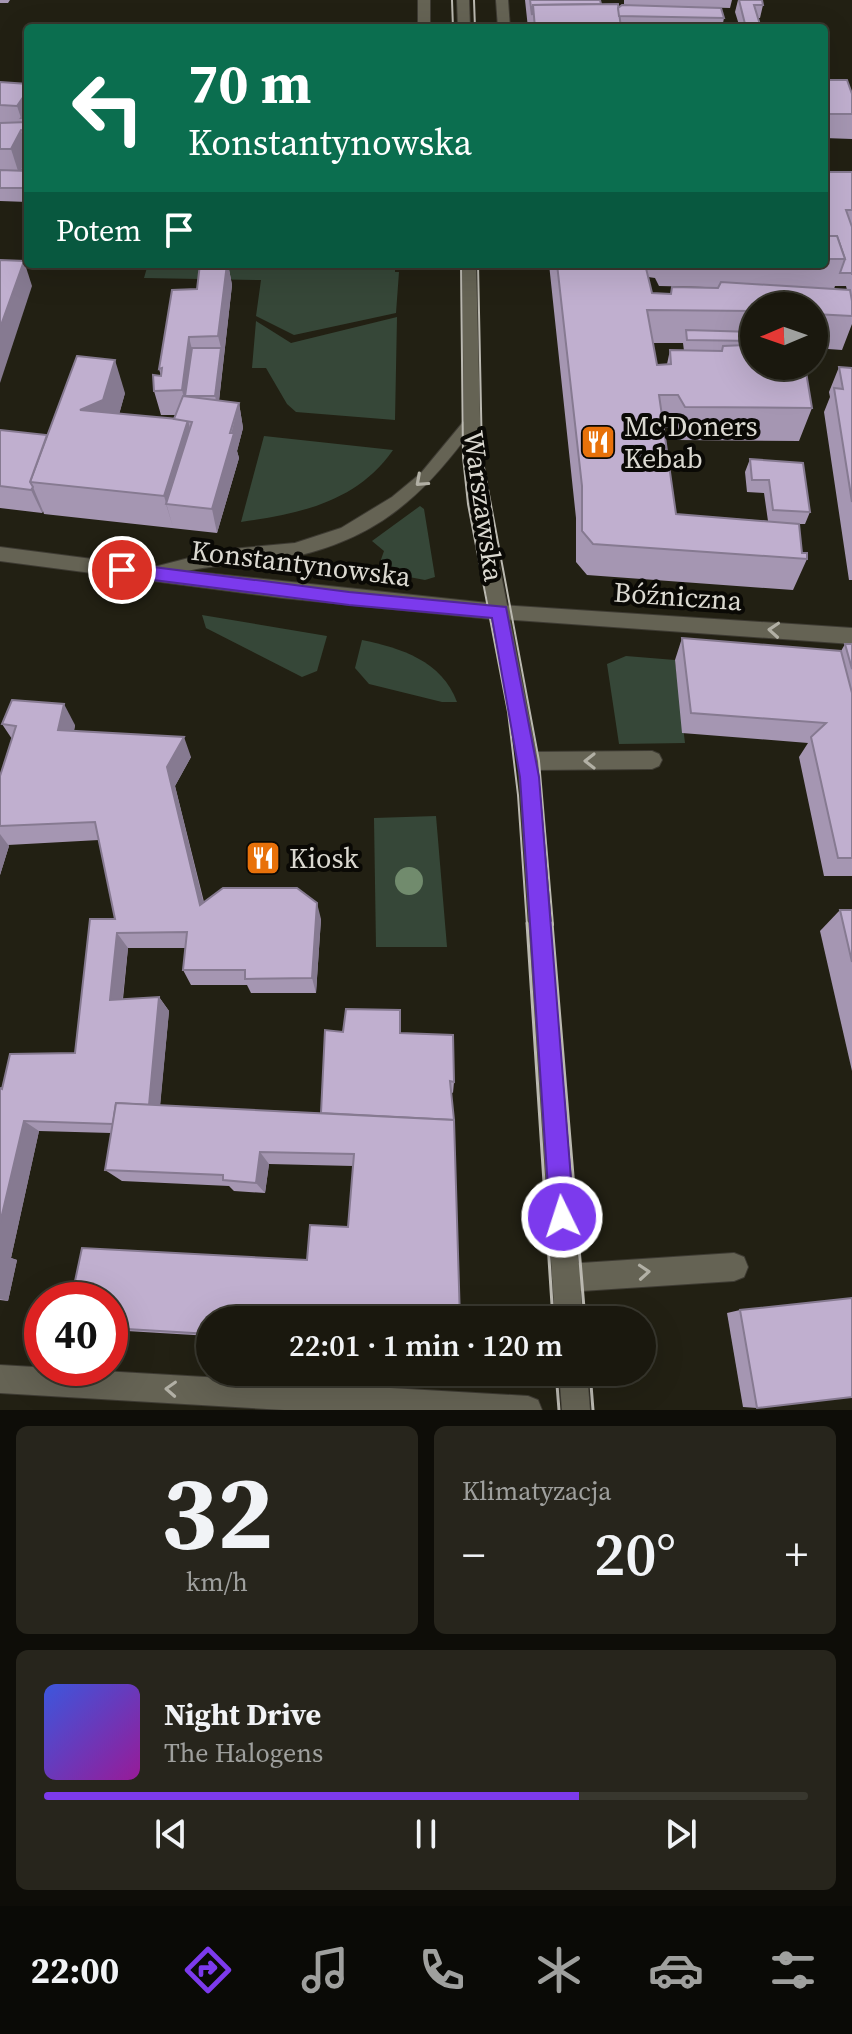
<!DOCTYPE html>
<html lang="pl">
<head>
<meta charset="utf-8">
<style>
  body { margin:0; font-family:"Source Serif 4",serif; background:#27251c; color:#f1f3f6; height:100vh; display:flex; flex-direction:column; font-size:30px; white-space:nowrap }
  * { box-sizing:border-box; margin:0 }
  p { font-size:26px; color:#9fa09e }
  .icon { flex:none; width:44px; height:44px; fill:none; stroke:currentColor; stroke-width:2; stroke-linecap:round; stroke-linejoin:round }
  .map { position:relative; height:1410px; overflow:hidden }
  .sheet { display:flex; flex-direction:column; gap:16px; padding:16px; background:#0e0d08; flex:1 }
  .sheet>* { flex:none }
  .banner { position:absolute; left:24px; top:24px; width:804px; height:244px; border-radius:8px; box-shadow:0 8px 32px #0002,0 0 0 2px #38372e; background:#0b6e4f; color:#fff; overflow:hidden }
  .needle { width:52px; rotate:268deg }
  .tools { position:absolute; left:740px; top:292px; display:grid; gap:16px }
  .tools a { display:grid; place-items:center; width:88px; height:88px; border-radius:50%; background:#1a180e; box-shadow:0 8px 32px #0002,0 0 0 2px #38372e; font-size:40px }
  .speed { position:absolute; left:24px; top:1282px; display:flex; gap:16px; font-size:40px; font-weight:700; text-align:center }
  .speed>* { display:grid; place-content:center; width:104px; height:104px; border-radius:50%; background:#1a180e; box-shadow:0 8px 32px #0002,0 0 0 2px #38372e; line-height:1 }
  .speed .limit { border:12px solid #d22; background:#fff; color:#111 }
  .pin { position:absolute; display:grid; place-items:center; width:68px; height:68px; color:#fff; margin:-34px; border:4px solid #fff; border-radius:50%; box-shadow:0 2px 8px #0007 }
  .me { position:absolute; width:88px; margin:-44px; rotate:356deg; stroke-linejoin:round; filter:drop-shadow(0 0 6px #0008) }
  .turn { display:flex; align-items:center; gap:28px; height:168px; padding:0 32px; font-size:36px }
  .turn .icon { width:104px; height:104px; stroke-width:2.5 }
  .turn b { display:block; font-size:56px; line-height:68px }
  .then { display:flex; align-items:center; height:76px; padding:0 32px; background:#0003; gap:16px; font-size:30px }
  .big { font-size:60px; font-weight:600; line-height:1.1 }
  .sheet .widget { flex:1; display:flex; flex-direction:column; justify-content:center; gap:12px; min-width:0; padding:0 28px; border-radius:12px; background:#27251c }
  .sheet .dial { align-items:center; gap:0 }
  .dial b { font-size:104px; line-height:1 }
  .song { display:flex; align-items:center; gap:24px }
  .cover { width:96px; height:96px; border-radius:12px; background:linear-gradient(135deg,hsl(230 70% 55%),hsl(300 70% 35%)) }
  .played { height:8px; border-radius:4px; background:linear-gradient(90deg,#7c3aed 70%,#38372e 70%) }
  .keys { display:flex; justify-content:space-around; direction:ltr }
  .heat { display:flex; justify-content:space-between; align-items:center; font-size:44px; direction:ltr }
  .sheet .tiles { flex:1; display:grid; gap:16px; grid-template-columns:1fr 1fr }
  .widget:last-child { grid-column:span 2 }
  .trip { position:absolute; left:196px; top:1306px; width:460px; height:80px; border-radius:40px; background:#1a180e; box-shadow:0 8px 32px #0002,0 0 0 2px #38372e; font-weight:600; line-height:80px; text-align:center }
  .dock { display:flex; height:128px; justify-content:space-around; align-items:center; background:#0a0a06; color:#9fa09e }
  .dock .icon { width:56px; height:56px }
  .dock .on { color:#7c3aed }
  .dock b { font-size:36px; color:#f1f3f6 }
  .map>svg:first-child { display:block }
</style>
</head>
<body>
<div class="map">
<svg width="852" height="1410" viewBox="0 0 852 1410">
  <rect width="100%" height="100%" fill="#222013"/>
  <g fill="#364738">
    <path d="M 148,264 L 395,264 L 395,272 L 399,272 L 396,313 L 294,335 L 256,316 L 261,280 L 144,278 Z"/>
    <path d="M 397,317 L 395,420 L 296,412 L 287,404 L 266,368 L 252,368 L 256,321 L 291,343 Z"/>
    <path d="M 264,436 L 393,450 C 357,502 299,514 241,522 Z"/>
    <path d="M 420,506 L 424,509 L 435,577 L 425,580 L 377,571 L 384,551 L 372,541 Z"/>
    <path d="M 202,615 L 327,636 L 317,671 L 302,677 L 206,628 Z"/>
    <path d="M 362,640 C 401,648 442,661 457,702 L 442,702 L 369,684 L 355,668 Z"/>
    <path d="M 626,656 L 675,660 L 685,743 L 619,744 L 607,664 Z"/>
    <path d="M 436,816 L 447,947 L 376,947 L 374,818 Z"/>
  </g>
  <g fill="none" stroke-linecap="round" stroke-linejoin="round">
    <g stroke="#3e3b33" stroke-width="2">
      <g id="service">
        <path d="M 457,0 L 469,0 L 470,28 L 458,28 Z"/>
        <path d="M 652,751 L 659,754 L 662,760 L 659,766 L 652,769 L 528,770 L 521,767 L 518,761 L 521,755 L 528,752 Z"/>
        <path d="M 734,1253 L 744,1257 L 748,1267 L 744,1277 L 734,1281 L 566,1292 L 556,1288 L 552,1278 L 556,1268 L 566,1264 Z"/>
      </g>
    </g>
    <g stroke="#3e3b33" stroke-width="2">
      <g id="minor">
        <path d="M 500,605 L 852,628 L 852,644 L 500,619 L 493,617 L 491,612 L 493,607 Z"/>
        <path d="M 0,1365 L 528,1396 L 538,1400 L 542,1410 L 284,1410 L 0,1393 Z"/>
      </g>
    </g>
    <g stroke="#3e3b33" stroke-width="2">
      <g id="tertiary">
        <rect x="418" y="0" width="12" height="28"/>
        <path d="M 496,0 L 508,0 L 510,28 L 498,28 Z"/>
        <path d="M 462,264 L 476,264 L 481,457 L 487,504 L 538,761 L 583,1320 L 555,1320 L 518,761 L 491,619 L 283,598 L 0,561 L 0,547 L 154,567 L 220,550 L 295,543 L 341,528 L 392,497 L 421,473 L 464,421 ZM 464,440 L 469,504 L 488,603 L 187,571 C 223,563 261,565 297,556 C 373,538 418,501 464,440 Z"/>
        <path d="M 559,1372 L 587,1372 L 590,1410 L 562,1410 Z"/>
      </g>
    </g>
    <path stroke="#828076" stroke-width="4" stroke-dasharray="5 3" stroke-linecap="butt" d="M 224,265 L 367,268 L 378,264"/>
    <use href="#service" fill="#656354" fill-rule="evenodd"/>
    <use href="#minor" fill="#656354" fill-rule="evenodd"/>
    <use href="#tertiary" fill="#656354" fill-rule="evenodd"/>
    <g stroke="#bbb9b1" stroke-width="2">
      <path d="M 452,0 L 453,28"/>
      <path d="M 474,0 L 475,28"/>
      <path d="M 461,264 L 463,457 L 468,504 L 508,712 L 518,795 L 527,925"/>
      <path d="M 478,264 L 482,457 L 539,761 L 553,925"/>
    </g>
    <g stroke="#bbb9b1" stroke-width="3">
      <path d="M 527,923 L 553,1320"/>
      <path d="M 552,923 L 585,1320"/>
      <path d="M 556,1372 L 559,1410"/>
      <path d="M 590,1372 L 593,1410"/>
    </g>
  </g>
  <circle fill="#718b6d" cx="409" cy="881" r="14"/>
  <g fill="#a596b2" fill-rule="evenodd">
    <path d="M 0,0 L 10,0 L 8,3 L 0,3 Z"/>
    <path d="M 525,0 L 600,0 L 601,4 L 618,8 L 724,18 L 722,28 L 528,28 Z"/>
    <path d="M 624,0 L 732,0 L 730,8 L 624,5 Z"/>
    <path d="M 738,0 L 763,5 L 760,18 L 758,18 L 761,28 L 740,28 L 735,12 Z"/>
    <path d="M 824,80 L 852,94 L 852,139 L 824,138 Z"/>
    <path d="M 0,82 L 28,84 L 28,156 L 21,171 L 28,171 L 28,202 L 0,201 Z"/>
    <path d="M 824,172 L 852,172 L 852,224 L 851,224 L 852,227 L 852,324 L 842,350 L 814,348 L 814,306 L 754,306 L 754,366 L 812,408 L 799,441 L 676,440 L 670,428 L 663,428 L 676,514 L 768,521 L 764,493 L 747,492 L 745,472 L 750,459 L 810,512 L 805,524 L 799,524 L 802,553 L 807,559 L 793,590 L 587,575 L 576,562 L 576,518 L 549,264 L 824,264 ZM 648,277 L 655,278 L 659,286 L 705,287 L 671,294 L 652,293 ZM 835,286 L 846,286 L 847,290 L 834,289 ZM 653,343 L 683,343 L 684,351 L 670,350 L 667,364 L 657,365 Z"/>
    <path d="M 200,264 L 228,264 L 232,285 L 219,401 L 239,403 L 243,428 L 237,451 L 239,458 L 217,533 L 44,514 L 43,511 L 42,513 L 0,508 L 0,430 L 47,435 L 125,393 L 119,414 L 174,419 L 176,415 L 161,415 L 154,391 L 161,376 L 159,369 L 197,289 Z"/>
    <path d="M 839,367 L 852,368 L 852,580 L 849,580 L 824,412 L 830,397 L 829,392 Z"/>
    <path d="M 682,638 L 841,651 L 845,644 L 852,644 L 852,876 L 824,876 L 799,757 L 808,743 L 682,733 L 675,660 Z"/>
    <path d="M 2,724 L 75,725 L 74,731 L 191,757 L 175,786 L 204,902 L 321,919 L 316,993 L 251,993 L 247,985 L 191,985 L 183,970 L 185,948 L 128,948 L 123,999 L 159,997 L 169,1011 L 160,1105 L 321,1113 L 343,1032 L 400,1010 L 401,1033 L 454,1082 L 453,1093 L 451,1092 L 460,1320 L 210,1320 L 210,1336 L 110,1330 L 110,1300 L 307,1260 L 348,1227 L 353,1166 L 269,1164 L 265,1193 L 234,1191 L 229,1186 L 122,1181 L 105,1170 L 111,1133 L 39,1131 L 11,1258 L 17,1260 L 8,1301 L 0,1300 L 0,1088 L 75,1053 L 115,919 L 99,840 L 8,845 L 9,846 L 0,875 L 0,776 L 12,739 Z"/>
    <path d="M 840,910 L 852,910 L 852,1071 L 820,931 Z"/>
    <path d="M 740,1310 L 757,1408 L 743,1407 L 727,1313 Z"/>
  </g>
  <g fill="#867a91">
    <path d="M 28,90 L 28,118 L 21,118 L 17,106 Z"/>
    <path d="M 21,130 L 28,156 L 19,174 L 11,149 Z"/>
    <path d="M 24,261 L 32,286 L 0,383 L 0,328 Z"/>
    <path d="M 227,264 L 228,264 L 232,285 L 218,409 L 215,396 L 221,348 L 218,336 Z"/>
    <path d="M 189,337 L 195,362 L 188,414 L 182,390 Z"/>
    <path d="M 115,360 L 125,393 L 114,433 L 80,410 Z"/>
    <path d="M 239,403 L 243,428 L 237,451 L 239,458 L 217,533 L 212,509 Z"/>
    <path d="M 188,420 L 196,453 L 166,504 L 173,527 L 164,496 Z"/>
    <path d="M 33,487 L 43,511 L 42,513 L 31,490 Z"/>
    <path d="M 64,704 L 75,725 L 70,750 L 58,730 Z"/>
    <path d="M 184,737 L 191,757 L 175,786 L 208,921 L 200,905 L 167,767 Z"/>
    <path d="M 0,834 L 9,846 L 0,875 Z"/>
    <path d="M 317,903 L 321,919 L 316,993 L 312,978 Z"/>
    <path d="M 117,933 L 128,948 L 121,1013 L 110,1000 Z"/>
    <path d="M 159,997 L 169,1011 L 159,1118 L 148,1108 Z"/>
    <path d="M 24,1121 L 39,1131 L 11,1258 L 17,1260 L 8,1301 L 0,1299 L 0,1223 Z"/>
    <path d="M 260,1152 L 269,1164 L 265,1193 L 256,1183 Z"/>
  </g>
  <g fill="#c0afcf" stroke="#867a91" stroke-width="2">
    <path d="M 530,0 L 600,0 L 601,4 L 533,5 L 532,15 Z"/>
    <path d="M 739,0 L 762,0 L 763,5 L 754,5 L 761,28 L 746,28 Z"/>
    <path d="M 618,4 L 621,28 L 535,28 L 533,5 Z"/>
    <path d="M 622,5 L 721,8 L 724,18 L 619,16 L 618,8 Z"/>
    <path d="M 824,80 L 847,80 L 852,94 L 852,114 L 826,114 L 824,109 Z"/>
    <path d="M 0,82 L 28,84 L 28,90 L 17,106 L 0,105 Z"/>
    <path d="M 28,107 L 28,118 L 21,118 Z"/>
    <path d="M 28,122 L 28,131 L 21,130 L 11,149 L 0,149 L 0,123 Z"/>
    <path d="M 0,170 L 28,171 L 28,188 L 0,188 Z"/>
    <path d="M 824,172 L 852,172 L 852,210 L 846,210 L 852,227 L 852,275 L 852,273 L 840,273 L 845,259 L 837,236 L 824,236 Z"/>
    <path d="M 824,236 L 837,236 L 845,259 L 824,259 Z"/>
    <path d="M 0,260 L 24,261 L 0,328 Z"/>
    <path d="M 200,264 L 227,264 L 218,336 L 189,337 L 182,390 L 154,391 L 153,375 L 161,376 L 162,368 L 159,369 L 172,290 L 197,289 Z"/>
    <path d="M 557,264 L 645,264 L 652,293 L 671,294 L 672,287 L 718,288 L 721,282 L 850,290 L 852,301 L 852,316 L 814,314 L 814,306 L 754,306 L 754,311 L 647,310 L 657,365 L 671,364 L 670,350 L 722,351 L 723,346 L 746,345 L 748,351 L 754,351 L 754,366 L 805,366 L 812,408 L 685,407 L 678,395 L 659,395 L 676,514 L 799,524 L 802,553 L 807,553 L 807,559 L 593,544 L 582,531 L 582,486 Z"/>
    <path d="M 686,330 L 754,332 L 754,341 L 687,340 Z"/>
    <path d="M 192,348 L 221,348 L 215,396 L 185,396 Z"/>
    <path d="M 77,356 L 115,360 L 103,400 L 80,410 L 188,420 L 164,496 L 30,482 Z"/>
    <path d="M 839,367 L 852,368 L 852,502 L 834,388 L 843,389 Z"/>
    <path d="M 183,396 L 239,403 L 230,433 L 234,433 L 212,509 L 166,504 L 192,422 L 174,419 Z"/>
    <path d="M 0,430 L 47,435 L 30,482 L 33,487 L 31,490 L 0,486 Z"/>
    <path d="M 750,459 L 803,463 L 810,512 L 773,510 L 769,480 L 752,480 Z"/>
    <path d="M 682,638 L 841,651 L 852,693 L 852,858 L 838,858 L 811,737 L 826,723 L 691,713 Z"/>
    <path d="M 845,644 L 852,644 L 852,669 Z"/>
    <path d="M 12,700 L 64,704 L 58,730 L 184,737 L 167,767 L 200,905 L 223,888 L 297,888 L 317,903 L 312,978 L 245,979 L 245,970 L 183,970 L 187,932 L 117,933 L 110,1000 L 159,997 L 149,1105 L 116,1103 L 113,1124 L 24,1121 L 0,1223 L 0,1088 L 2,1089 L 10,1054 L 75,1053 L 90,919 L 115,919 L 95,822 L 0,826 L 0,776 L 16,726 L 2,724 Z"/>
    <path d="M 840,910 L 852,910 L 852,962 Z"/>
    <path d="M 346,1009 L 400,1010 L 400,1033 L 453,1035 L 454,1082 L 450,1081 L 454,1120 L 321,1113 L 325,1030 L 343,1032 Z"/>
    <path d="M 116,1103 L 454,1120 L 460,1320 L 210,1320 L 210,1334 L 110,1328 L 110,1300 L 71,1300 L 82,1248 L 307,1260 L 310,1225 L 348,1227 L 354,1154 L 260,1152 L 256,1183 L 223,1180 L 223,1175 L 105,1170 Z"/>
    <path d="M 852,1298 L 852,1397 L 757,1408 L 740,1310 Z"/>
  </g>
  <defs><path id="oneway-chevron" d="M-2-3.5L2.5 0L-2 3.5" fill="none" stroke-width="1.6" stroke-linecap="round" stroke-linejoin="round" transform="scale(2)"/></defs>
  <g stroke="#b2b0a5">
    <use href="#oneway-chevron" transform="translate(421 481) rotate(138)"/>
    <use href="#oneway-chevron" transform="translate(774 630) rotate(-176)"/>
    <use href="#oneway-chevron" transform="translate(590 761) rotate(180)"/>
    <use href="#oneway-chevron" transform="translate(644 1272) rotate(-4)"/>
    <use href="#oneway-chevron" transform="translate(171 1389) rotate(-177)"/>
  </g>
  <path fill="#7c3aed" stroke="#51269a" stroke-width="2" d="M 122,563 L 349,592 L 506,607 L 539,777 L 574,1217 L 570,1226 L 562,1229 L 553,1226 L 550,1217 L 520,777 L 492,618 L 349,605 L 122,576 L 114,570 Z"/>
  <defs>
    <g id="restaurant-square" transform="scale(1.8)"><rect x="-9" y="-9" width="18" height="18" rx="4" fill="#e8710a" stroke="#0a0905"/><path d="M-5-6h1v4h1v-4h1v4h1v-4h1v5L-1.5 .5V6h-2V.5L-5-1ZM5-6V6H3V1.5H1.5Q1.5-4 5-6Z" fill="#fff"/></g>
  </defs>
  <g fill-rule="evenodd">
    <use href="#restaurant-square" x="598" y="442"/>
    <use href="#restaurant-square" x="263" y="858"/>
  </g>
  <g text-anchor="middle" stroke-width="8" stroke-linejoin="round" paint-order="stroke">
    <g font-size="28" fill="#dbd9d1" stroke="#0a0905" text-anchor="start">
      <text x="624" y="436">Mc'Doners<tspan x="624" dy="32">Kebab</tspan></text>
      <text x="289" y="868">Kiosk</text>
    </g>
    <g font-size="28" fill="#dbd9d1" stroke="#0a0905">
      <text transform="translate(484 506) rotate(82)" y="10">Warszawska</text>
      <text transform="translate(301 563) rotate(7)" y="10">Konstantynowska</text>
      <text transform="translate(678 596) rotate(4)" y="10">Bóźniczna</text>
    </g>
  </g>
</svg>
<div class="tools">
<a><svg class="needle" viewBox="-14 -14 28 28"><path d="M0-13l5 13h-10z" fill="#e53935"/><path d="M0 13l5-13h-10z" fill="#9fa09e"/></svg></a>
</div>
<div class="speed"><div class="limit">40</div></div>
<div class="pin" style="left:122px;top:570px;background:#d93025"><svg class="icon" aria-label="arrive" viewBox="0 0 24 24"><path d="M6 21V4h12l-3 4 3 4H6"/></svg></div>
<svg class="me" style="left:562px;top:1217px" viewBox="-20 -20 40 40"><circle r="17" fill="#7c3aed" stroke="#fff" stroke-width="3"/><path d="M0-11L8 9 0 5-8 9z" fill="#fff"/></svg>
<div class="trip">22:01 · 1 min · 120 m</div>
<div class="banner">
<div class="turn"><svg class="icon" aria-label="left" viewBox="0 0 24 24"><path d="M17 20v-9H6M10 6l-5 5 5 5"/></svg><div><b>70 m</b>Konstantynowska</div></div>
<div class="then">Potem<svg class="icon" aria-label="arrive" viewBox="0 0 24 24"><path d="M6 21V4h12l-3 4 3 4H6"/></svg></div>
</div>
</div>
<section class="sheet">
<div class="tiles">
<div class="widget dial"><b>32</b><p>km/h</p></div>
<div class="widget"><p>Klimatyzacja</p>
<div class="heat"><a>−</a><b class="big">20°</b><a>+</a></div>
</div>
<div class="widget">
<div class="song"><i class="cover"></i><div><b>Night Drive</b><p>The Halogens</p></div></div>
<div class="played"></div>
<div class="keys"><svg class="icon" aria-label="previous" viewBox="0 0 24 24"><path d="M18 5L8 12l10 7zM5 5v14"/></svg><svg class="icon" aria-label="pause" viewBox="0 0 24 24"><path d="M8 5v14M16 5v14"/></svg><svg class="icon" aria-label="next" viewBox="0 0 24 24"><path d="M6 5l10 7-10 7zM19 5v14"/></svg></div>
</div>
</div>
</section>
<nav class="dock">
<b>22:00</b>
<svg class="icon on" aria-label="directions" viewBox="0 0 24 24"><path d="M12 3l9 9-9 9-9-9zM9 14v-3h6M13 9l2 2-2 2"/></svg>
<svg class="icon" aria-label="music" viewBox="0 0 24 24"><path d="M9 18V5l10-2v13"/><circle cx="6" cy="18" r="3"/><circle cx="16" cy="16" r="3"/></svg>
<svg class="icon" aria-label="phone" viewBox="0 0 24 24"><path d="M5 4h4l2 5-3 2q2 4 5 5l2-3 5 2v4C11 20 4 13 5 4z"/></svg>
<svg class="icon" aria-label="climate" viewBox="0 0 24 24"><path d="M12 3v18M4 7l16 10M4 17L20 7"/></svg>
<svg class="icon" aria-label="car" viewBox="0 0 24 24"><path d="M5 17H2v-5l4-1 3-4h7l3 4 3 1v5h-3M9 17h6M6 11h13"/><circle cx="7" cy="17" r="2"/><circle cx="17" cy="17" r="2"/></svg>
<svg class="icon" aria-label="filters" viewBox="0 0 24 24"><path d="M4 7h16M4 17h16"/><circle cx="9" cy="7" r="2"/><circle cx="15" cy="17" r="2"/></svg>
</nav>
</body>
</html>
